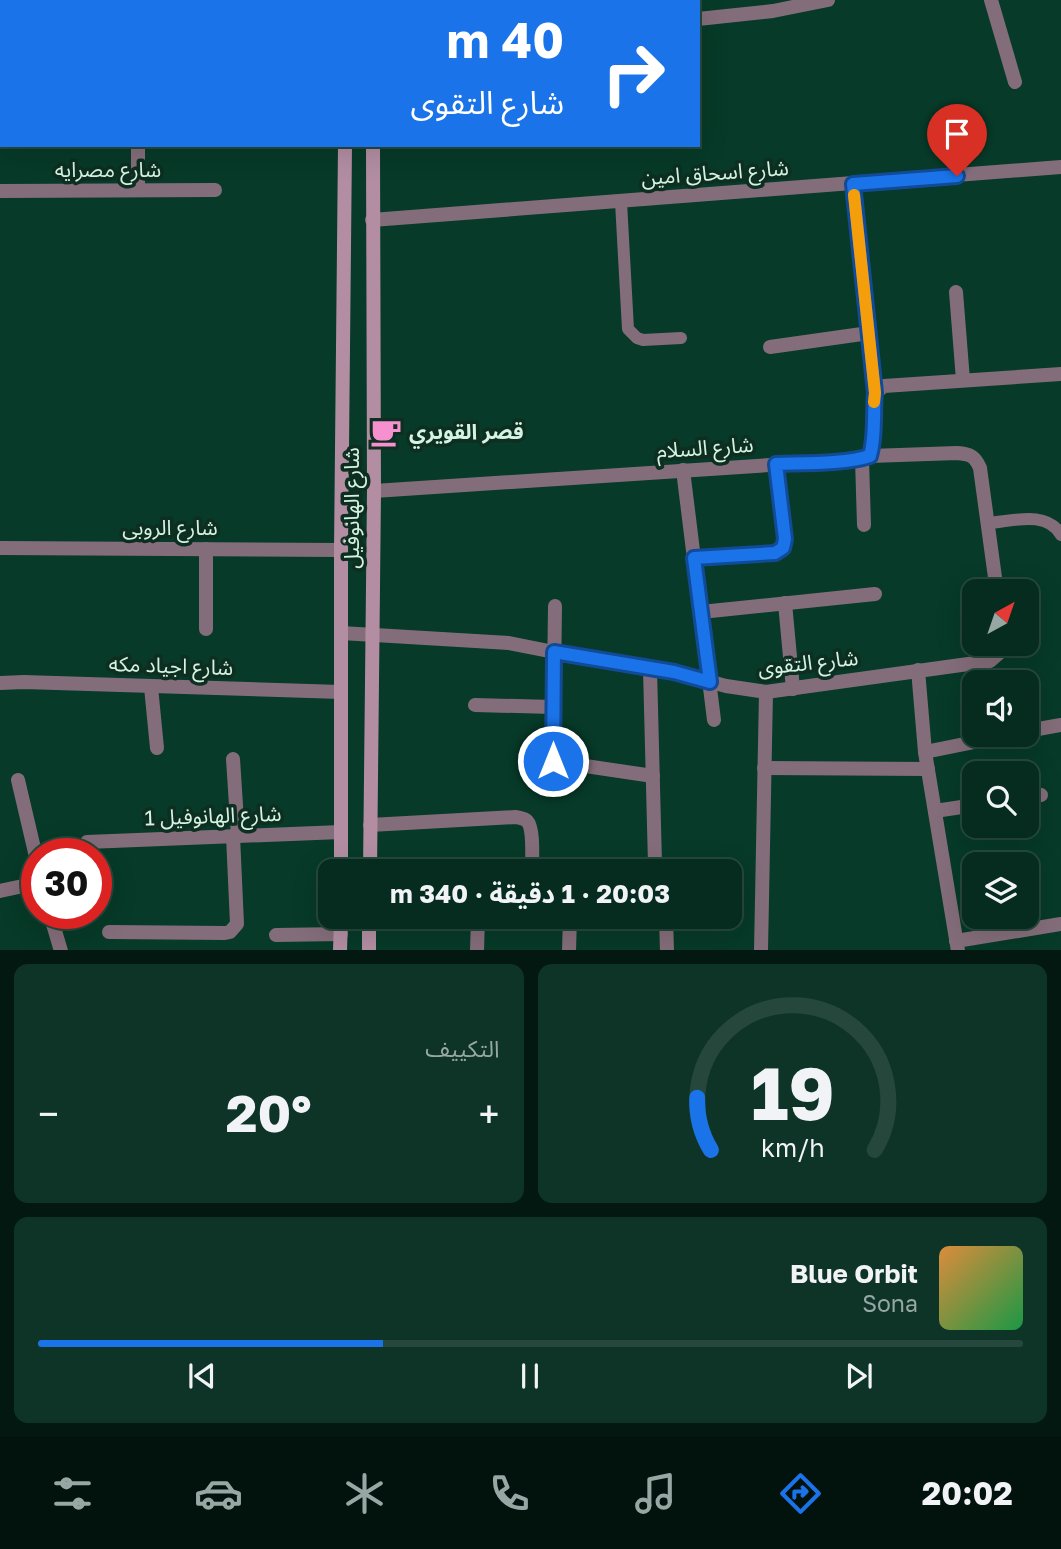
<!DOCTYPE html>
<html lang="ar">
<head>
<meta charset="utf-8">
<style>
  body { margin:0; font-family:"Golos Text","Noto Sans Arabic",sans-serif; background:#0e3427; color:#f1f3f6; direction:rtl; height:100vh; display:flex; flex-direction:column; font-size:26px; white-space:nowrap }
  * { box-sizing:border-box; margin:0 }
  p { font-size:23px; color:#97a7a4 }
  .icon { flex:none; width:38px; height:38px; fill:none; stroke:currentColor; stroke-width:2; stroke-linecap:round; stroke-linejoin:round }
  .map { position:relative; height:950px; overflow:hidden; direction:ltr }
  .panel { display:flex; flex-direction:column; gap:14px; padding:14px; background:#031810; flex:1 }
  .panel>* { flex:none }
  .guide { position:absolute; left:0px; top:0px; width:700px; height:147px; box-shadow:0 7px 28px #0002,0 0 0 2px #26483c; direction:rtl; background:#1a73e8; color:#fff; overflow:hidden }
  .needle { width:46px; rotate:40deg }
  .tools { position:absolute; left:962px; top:579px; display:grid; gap:14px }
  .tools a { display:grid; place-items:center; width:77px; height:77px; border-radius:14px; background:#052c1e; box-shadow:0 7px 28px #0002,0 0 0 2px #26483c; font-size:35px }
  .speed { position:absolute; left:21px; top:838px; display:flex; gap:14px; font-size:35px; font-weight:700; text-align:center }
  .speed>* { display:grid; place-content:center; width:91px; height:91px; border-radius:50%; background:#052c1e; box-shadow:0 7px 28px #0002,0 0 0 2px #26483c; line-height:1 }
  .speed .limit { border:10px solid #d22; background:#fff; color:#111 }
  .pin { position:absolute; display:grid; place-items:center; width:60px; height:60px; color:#fff; margin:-72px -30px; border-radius:50% 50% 50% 0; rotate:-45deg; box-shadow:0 0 7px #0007 }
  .pin .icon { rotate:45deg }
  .me { position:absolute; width:77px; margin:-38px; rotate:0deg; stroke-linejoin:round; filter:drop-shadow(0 0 5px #0008) }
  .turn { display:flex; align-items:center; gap:24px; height:147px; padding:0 21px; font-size:32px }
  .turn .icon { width:91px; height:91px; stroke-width:2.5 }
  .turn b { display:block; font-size:49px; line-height:60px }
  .big { font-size:52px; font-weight:700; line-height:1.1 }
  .panel .tile { flex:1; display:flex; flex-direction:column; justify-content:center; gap:10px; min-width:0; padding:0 24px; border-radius:14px; background:#0e3427 }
  .panel .dial { align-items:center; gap:0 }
  .dial svg { height:182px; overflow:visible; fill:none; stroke:#26483c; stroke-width:7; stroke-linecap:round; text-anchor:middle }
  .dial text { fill:#f1f3f6; stroke:none }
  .song { display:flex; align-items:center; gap:21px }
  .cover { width:84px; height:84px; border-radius:10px; background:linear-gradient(135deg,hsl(30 70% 55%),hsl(140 70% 35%)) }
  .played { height:7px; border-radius:4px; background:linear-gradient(90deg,#1a73e8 35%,#26483c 35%) }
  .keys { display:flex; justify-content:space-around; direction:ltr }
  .heat { display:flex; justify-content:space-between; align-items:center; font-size:38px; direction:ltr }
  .panel .tiles { flex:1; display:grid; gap:14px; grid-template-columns:1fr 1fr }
  .tile:last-child { grid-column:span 2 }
  .trip { position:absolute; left:318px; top:859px; width:424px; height:70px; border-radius:14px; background:#052c1e; box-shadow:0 7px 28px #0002,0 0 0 2px #26483c; font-weight:700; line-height:70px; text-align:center; direction:rtl }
  .tab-bar { display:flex; height:112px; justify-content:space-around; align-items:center; background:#02120c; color:#97a7a4 }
  .tab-bar .icon { width:49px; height:49px }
  .tab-bar .on { color:#1a73e8 }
  .tab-bar b { font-size:32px; color:#f1f3f6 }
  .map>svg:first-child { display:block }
</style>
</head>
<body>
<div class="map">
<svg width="1061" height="951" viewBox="0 0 1061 951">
  <rect width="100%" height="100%" fill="#073a28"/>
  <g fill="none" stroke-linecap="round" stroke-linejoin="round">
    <g stroke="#846d7a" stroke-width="12">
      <path d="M 621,202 L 628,329 L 637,338 L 643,340 L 681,338"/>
      <path d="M 989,523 C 1013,521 1047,510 1061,535"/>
    </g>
    <g stroke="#846d7a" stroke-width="14">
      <path d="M 0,0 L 51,2"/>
      <path d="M 991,0 L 1015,82"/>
      <path d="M 140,2 L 140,0"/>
      <path d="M 698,19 L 773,11 L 828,0"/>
      <path d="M 853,184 L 875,393"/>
      <path d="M 138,190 L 138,145"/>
      <path d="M 0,191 L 215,190"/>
      <path d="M 372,220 L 1061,167"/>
      <path d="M 956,292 L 963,380"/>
      <path d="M 770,347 L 869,333"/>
      <path d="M 870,456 L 957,453 C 970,454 975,456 980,468 L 997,592"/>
      <path d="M 862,459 L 864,525"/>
      <path d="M 683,470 L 714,720"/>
      <path d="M 374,491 L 862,459 L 870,456 C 876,435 873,414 875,393 L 884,386 L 1061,374"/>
      <path d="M 0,548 L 341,550"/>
      <path d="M 206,549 L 206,629"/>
      <path d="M 694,558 L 775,553 L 783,548 L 784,539 L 776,464"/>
      <path d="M 785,603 L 793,689"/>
      <path d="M 701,612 L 875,594"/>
      <path d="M 341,633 L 509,643 L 554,652 L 674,672 L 726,686 L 766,692 L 990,661 L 998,654 L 1003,644"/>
      <path d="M 650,669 L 655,864"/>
      <path d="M 918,670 L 925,752 L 958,951"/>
      <path d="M 0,683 L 24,682 L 341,692"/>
      <path d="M 151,687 L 157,748"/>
      <path d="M 475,705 L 553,707"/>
      <path d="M 1027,731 L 1061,725"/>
      <path d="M 925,752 L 1009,735"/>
      <path d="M 525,757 L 653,776"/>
      <path d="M 233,759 L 238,836"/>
      <path d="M 553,761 L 555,606"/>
      <path d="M 764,768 L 928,769"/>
      <path d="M 18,780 L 37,861"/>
      <path d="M 1027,797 L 1041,795"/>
      <path d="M 935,811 L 975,805"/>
      <path d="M 370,825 L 516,817 C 520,818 524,818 527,821 C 534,828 532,858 532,868"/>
      <path d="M 87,842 L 341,832"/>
      <path d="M 0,891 L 37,883"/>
      <path d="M 50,914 L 61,951"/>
      <path d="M 666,917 L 667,951"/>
      <path d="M 109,932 L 225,933 L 230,932 L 237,924 L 233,836"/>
      <path d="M 276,935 L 341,934"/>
      <path d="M 956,941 L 1061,924"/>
      <path d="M 477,951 L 478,917"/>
      <path d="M 569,951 L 570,917"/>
      <path d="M 761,951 L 766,692"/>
    </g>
    <g stroke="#b38ea3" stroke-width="14">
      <path d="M 346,2 L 346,0"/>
      <path d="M 374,2 L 374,0"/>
      <path d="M 341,872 L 341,550 L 345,145"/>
      <path d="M 370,872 L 374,491 L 373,145"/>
      <path d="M 340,951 L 341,917"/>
      <path d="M 369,951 L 369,917"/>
    </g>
  </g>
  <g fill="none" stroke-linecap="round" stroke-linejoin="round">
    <g stroke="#114b97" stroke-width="18">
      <path id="route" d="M 553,761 L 554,652 L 674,672 L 710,682 L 694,558 L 775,553 L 783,548 L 785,539 L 776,464 C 802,463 846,464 870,456 C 876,435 873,414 875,393 L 853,184 L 957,176"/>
    </g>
    <use href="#route" stroke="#1a73e8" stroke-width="12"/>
    <path stroke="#f59e0b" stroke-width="12" d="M 854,195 L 875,393 L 874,402"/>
  </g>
  <defs>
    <g id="cafe-bare" transform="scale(2.415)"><path d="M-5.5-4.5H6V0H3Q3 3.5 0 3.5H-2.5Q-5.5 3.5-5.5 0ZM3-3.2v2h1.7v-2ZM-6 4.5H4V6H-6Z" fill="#f690cf" stroke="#0d2e20" stroke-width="2.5" paint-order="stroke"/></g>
  </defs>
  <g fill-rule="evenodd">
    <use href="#cafe-bare" x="386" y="432"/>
  </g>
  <g text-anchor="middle" stroke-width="7" stroke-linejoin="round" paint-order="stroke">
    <g font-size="21" fill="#d4f3e3" stroke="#0d2e20">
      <text x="108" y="177">شارع مصرايه</text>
      <text transform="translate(715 173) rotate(-4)" y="7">شارع اسحاق امين</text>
      <text transform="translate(705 448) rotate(-4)" y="7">شارع السلام</text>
      <text transform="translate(352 508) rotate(-90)" y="7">شارع الهانوفيل</text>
      <text x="170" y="535">شارع الروبى</text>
      <text transform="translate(808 663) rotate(-6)" y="7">شارع التقوى</text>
      <text transform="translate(171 666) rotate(2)" y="7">شارع اجياد مكه</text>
      <text transform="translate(213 816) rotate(-2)" y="7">شارع الهانوفيل 1</text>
    </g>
    <g font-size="21" font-weight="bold" fill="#d4f3e3" stroke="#0d2e20" text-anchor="start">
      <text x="409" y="439">قصر القويري</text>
    </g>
  </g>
</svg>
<div class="tools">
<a><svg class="needle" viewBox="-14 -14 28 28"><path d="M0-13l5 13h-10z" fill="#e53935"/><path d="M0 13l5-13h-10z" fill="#97a7a4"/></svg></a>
<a><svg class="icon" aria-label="sound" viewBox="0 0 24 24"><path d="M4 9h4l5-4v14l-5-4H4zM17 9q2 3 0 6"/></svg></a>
<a><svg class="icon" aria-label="search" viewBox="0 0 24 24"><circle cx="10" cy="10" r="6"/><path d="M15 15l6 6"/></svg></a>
<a><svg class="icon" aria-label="layers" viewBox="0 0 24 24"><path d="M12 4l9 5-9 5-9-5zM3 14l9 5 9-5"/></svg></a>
</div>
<div class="speed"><div class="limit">30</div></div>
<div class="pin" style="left:957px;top:176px;background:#d93025"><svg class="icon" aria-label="arrive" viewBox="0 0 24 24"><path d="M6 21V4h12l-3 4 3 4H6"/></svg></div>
<svg class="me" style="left:553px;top:761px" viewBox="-20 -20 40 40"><circle r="17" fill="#1a73e8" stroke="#fff" stroke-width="3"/><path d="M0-11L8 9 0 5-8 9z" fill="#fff"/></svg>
<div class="trip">20:03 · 1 دقيقة · 340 m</div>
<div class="guide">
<div class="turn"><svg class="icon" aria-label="right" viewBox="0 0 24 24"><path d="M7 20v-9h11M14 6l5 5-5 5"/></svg><div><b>40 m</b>شارع التقوى</div></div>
</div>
</div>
<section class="panel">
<div class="tiles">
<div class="tile dial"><svg viewBox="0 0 100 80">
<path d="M14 69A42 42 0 1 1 86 69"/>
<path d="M14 69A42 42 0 0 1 8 46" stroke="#1a73e8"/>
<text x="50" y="56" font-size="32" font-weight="700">19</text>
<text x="50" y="72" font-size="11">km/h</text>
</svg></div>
<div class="tile"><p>التكييف</p>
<div class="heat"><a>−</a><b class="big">20°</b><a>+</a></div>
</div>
<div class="tile">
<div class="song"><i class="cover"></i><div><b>Blue Orbit</b><p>Sona</p></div></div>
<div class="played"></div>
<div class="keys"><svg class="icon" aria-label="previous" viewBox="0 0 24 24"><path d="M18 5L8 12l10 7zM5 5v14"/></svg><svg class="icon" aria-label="pause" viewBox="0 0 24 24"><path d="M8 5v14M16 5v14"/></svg><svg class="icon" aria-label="next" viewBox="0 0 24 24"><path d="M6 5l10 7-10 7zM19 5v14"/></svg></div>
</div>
</div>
</section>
<nav class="tab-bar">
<b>20:02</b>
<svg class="icon on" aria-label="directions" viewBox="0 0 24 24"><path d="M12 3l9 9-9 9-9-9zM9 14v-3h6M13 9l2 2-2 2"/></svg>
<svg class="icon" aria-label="music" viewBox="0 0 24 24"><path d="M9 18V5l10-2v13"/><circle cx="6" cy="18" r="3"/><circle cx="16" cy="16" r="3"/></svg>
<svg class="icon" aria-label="phone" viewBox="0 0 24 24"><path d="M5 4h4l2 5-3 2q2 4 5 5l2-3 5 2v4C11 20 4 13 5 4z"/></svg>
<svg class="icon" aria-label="climate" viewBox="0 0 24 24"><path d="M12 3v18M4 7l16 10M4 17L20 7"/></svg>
<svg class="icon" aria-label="car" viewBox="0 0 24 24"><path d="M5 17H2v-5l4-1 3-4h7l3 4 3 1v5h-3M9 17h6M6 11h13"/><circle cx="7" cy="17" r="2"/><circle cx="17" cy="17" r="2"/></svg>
<svg class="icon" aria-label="filters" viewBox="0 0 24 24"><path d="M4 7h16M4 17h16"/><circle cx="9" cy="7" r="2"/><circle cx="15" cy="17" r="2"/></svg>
</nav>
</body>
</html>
